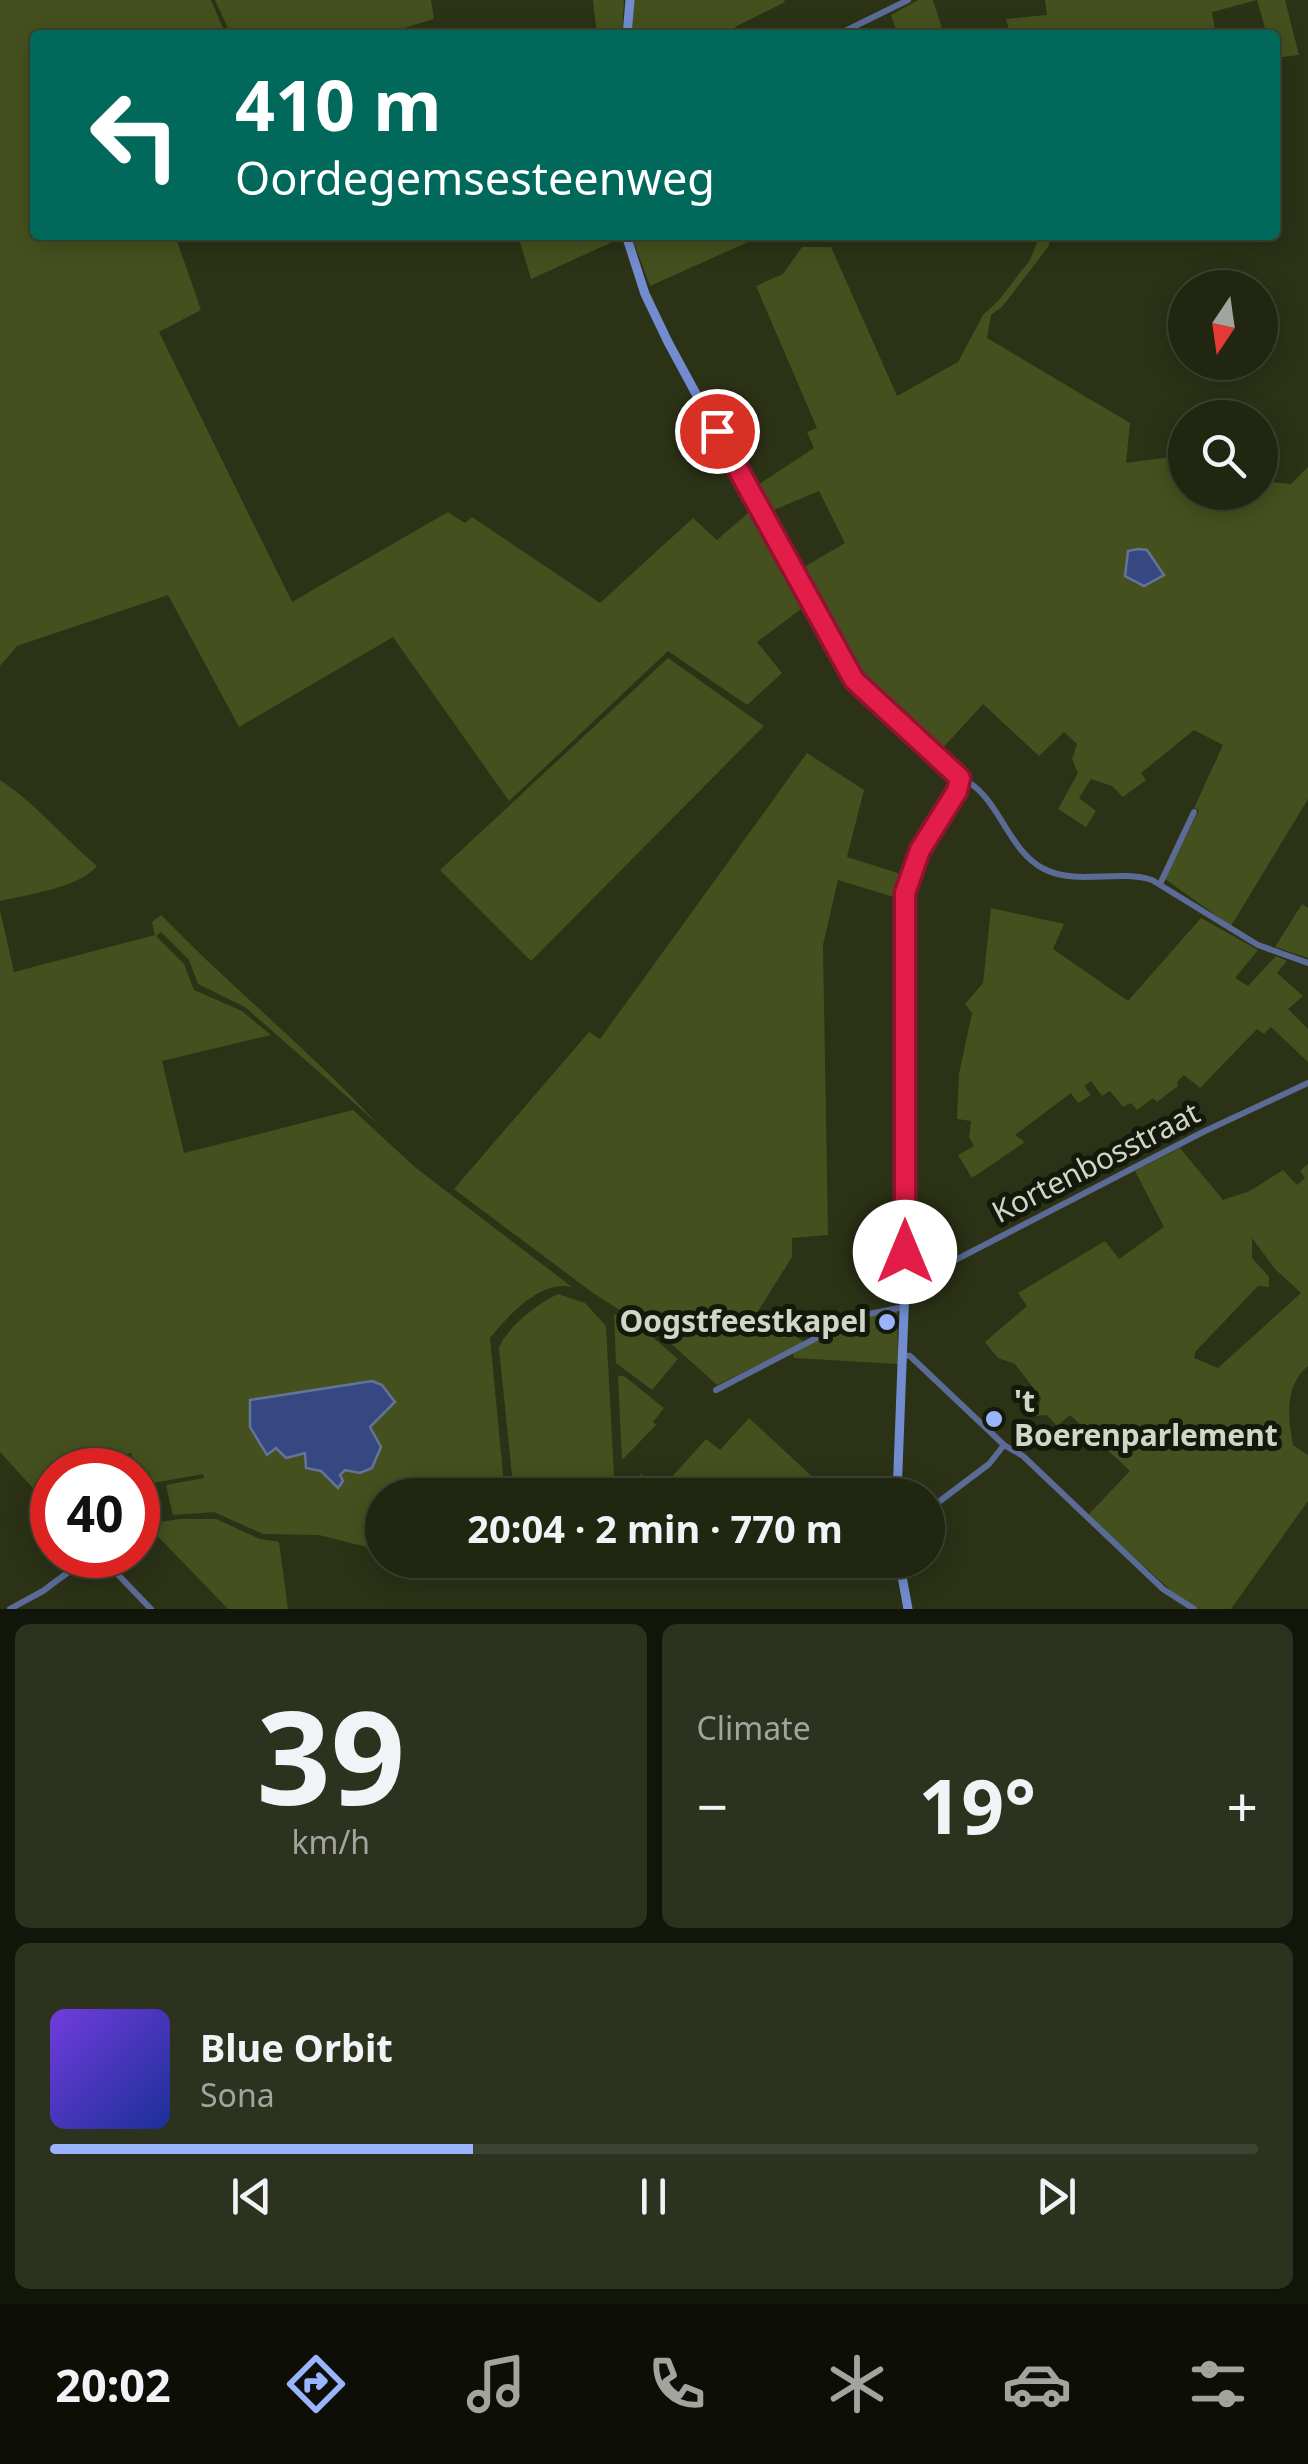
<!DOCTYPE html>
<html lang="en">
<head>
<meta charset="utf-8">
<style>
  body { margin:0; font-family:"Noto Sans",sans-serif; background:#2d321e; color:#f1f3f6; height:100vh; display:flex; flex-direction:column; font-size:38px; white-space:nowrap }
  * { box-sizing:border-box; margin:0 }
  p { font-size:32px; color:#a2a59f }
  .icon { flex:none; width:55px; height:55px; fill:none; stroke:currentColor; stroke-width:2; stroke-linecap:round; stroke-linejoin:round }
  .map { position:relative; height:1609px; overflow:hidden }
  .panel { display:flex; flex-direction:column; gap:15px; padding:15px; background:#121509; flex:1 }
  .panel>* { flex:none }
  .guide { position:absolute; left:30px; top:30px; width:1250px; height:210px; border-radius:10px; box-shadow:0 5px 25px #0003,0 0 0 2px #3d4330; background:#00695c; color:#fff; overflow:hidden }
  .needle { width:65px; rotate:193deg }
  .controls { position:absolute; left:1168px; top:270px; display:grid; gap:20px }
  .controls a { display:grid; place-items:center; width:110px; height:110px; border-radius:50%; background:#202610; box-shadow:0 5px 25px #0003,0 0 0 2px #3d4330; font-size:50px }
  .speed { position:absolute; left:30px; top:1448px; display:flex; gap:20px; font-size:50px; font-weight:700; text-align:center }
  .speed>* { display:grid; place-content:center; width:130px; height:130px; border-radius:50%; background:#202610; box-shadow:0 5px 25px #0003,0 0 0 2px #3d4330; line-height:1 }
  .speed .limit { border:15px solid #d22; background:#fff; color:#111 }
  .pin { position:absolute; display:grid; place-items:center; width:85px; height:85px; color:#fff; margin:-42px; border:5px solid #fff; border-radius:50%; box-shadow:0 2px 10px #0007 }
  .me { position:absolute; width:110px; margin:-55px; rotate:0deg; stroke-linejoin:round; filter:drop-shadow(0 0 8px #0008) }
  .turn { display:flex; align-items:center; gap:35px; height:210px; padding:0 40px; font-size:45px }
  .turn .icon { width:130px; height:130px; stroke-width:2.5 }
  .turn b { display:block; font-size:70px; line-height:85px }
  .big { font-size:75px; font-weight:700; line-height:1.1 }
  .panel .widget { flex:1; display:flex; flex-direction:column; justify-content:center; gap:15px; min-width:0; padding:0 35px; border-radius:15px; background:#2d321e }
  .panel .dial { align-items:center; gap:0 }
  .dial b { font-size:130px; line-height:1 }
  .song { display:flex; align-items:center; gap:30px }
  .cover { width:120px; height:120px; border-radius:15px; background:linear-gradient(135deg,hsl(260 70% 55%),hsl(230 70% 35%)) }
  .played { height:10px; border-radius:5px; background:linear-gradient(90deg,#9ab5fd 35%,#3d4330 35%) }
  .keys { display:flex; justify-content:space-around; direction:ltr }
  .heat { display:flex; justify-content:space-between; align-items:center; font-size:55px; direction:ltr }
  .panel .tiles { flex:1; display:grid; gap:15px; grid-template-columns:1fr 1fr }
  .widget:last-child { grid-column:span 2 }
  .trip { position:absolute; left:365px; top:1478px; width:580px; height:100px; border-radius:50px; background:#202610; box-shadow:0 5px 25px #0003,0 0 0 2px #3d4330; font-weight:700; line-height:100px; text-align:center }
  .tab-bar { display:flex; height:160px; justify-content:space-around; align-items:center; background:#0d0f06; color:#a2a59f }
  .tab-bar .icon { width:70px; height:70px }
  .tab-bar .current { color:#9ab5fd }
  .tab-bar b { font-size:45px; color:#f1f3f6 }
  .map>svg:first-child { display:block }
</style>
</head>
<body>
<div class="map">
<svg width="1308" height="1609" viewBox="0 0 1308 1609">
  <rect width="100%" height="100%" fill="#2b3216"/>
  <g fill="#44511e" fill-rule="evenodd">
    <path d="M 0,0 L 211,0 L 226,35 L 35,35 L 35,235 L 175,235 L 201,310 L 159,332 L 292,602 L 448,512 L 465,523 L 472,517 L 600,603 L 693,518 L 717,540 L 754,508 L 805,606 L 757,642 L 782,673 L 747,705 L 668,651 L 509,801 L 393,637 L 239,727 L 168,595 L 17,646 L 0,666 Z"/>
    <path d="M 215,0 L 431,0 L 434,19 L 381,35 L 231,35 Z"/>
    <path d="M 593,0 L 624,0 L 622,35 L 597,35 Z"/>
    <path d="M 633,0 L 784,0 L 785,2 L 735,27 L 737,35 L 630,35 Z"/>
    <path d="M 918,0 L 933,0 L 944,35 L 898,35 L 891,15 Z"/>
    <path d="M 1045,0 L 1285,0 L 1299,55 L 1275,58 L 1275,35 L 1267,35 L 1257,0 L 1212,12 L 1216,35 L 1010,35 L 1006,19 L 1047,15 Z"/>
    <path d="M 518,235 L 566,235 L 568,239 L 618,235 L 619,239 L 531,279 Z"/>
    <path d="M 631,235 L 746,235 L 748,242 L 650,286 Z"/>
    <path d="M 1040,235 L 1052,235 L 1048,247 L 1002,307 L 991,315 L 987,338 L 1130,423 L 1126,463 L 1185,455 L 1185,492 L 1260,492 L 1260,481 L 1291,484 L 1308,467 L 1308,799 L 1231,926 L 1165,879 L 1199,810 L 1194,808 L 1223,745 L 1194,730 L 1141,773 L 1146,780 L 1123,797 L 1112,786 L 1091,779 L 1079,798 L 1096,811 L 1086,827 L 1058,809 L 1078,773 L 1072,759 L 1077,744 L 1064,732 L 1039,756 L 983,704 L 941,750 L 898,716 L 856,674 L 799,570 L 845,543 L 819,491 L 769,512 L 755,487 L 814,448 L 807,432 L 817,428 L 756,286 L 783,274 L 802,247 L 831,247 L 897,396 L 958,362 L 983,315 L 999,300 L 1030,260 Z"/>
    <path d="M 668,658 L 764,726 L 531,961 L 440,870 Z"/>
    <path d="M 807,753 L 864,790 L 847,857 L 901,874 L 897,898 L 838,880 L 823,945 L 828,1235 L 792,1238 L 792,1257 L 758,1311 L 804,1342 L 717,1385 L 667,1340 L 593,1293 L 454,1189 L 589,1032 L 600,1039 Z"/>
    <path d="M 0,780 C 34,802 65,839 97,866 C 81,887 26,895 0,901 Z"/>
    <path d="M 1302,904 L 1308,908 L 1308,958 L 1275,947 Z"/>
    <path d="M 991,908 L 1064,924 L 1053,949 L 1128,1001 L 1201,918 L 1258,950 L 1235,978 L 1248,986 L 1276,956 L 1287,961 L 1277,973 L 1303,996 L 1288,1009 L 1308,1029 L 1308,1062 L 1271,1027 L 1264,1034 L 1257,1029 L 1200,1088 L 1184,1075 L 1177,1082 L 1178,1086 L 1157,1102 L 1153,1098 L 1137,1110 L 1131,1103 L 1123,1107 L 1110,1091 L 1102,1096 L 1091,1081 L 1084,1086 L 1091,1095 L 1078,1103 L 1071,1093 L 1015,1135 L 1025,1142 L 972,1178 L 958,1155 L 974,1146 L 969,1137 L 971,1121 L 957,1119 L 959,1074 L 972,1013 L 965,1004 L 983,983 Z"/>
    <path d="M 0,910 L 14,972 L 155,935 L 152,922 L 161,915 C 231,987 309,1050 378,1124 L 245,1007 L 198,984 L 189,960 L 161,932 L 156,936 L 184,964 L 194,990 L 242,1011 L 271,1035 L 162,1061 L 184,1153 L 353,1110 L 416,1168 L 572,1287 C 540,1280 509,1315 490,1338 L 505,1495 L 382,1495 L 382,1551 L 319,1535 L 263,1534 L 214,1512 L 173,1515 L 166,1485 L 204,1478 L 203,1474 L 142,1485 L 131,1453 L 122,1455 L 125,1470 L 52,1470 L 52,1509 L 0,1452 Z"/>
    <path d="M 1180,1148 L 1223,1200 L 1250,1191 L 1283,1170 L 1297,1185 L 1305,1178 L 1300,1171 L 1308,1164 L 1308,1366 C 1284,1386 1288,1417 1293,1445 L 1308,1455 L 1308,1501 L 1231,1609 L 1199,1609 L 1176,1595 L 1088,1515 L 1130,1471 L 1070,1415 L 1057,1426 L 1047,1415 L 1036,1416 L 1041,1398 L 1015,1364 L 998,1358 L 985,1342 L 1027,1306 L 1018,1293 L 1105,1241 L 1119,1259 L 1164,1227 L 1135,1171 ZM 1252,1238 L 1275,1269 L 1301,1293 L 1218,1368 L 1194,1358 L 1196,1351 L 1258,1286 L 1269,1287 L 1269,1277 L 1252,1258 Z"/>
    <path d="M 558,1294 L 585,1303 L 606,1326 L 615,1495 L 514,1495 L 499,1348 C 507,1327 538,1303 558,1294 Z"/>
    <path d="M 897,1311 L 898,1364 L 794,1358 L 793,1352 L 867,1317 Z"/>
    <path d="M 614,1314 L 649,1334 L 678,1359 L 652,1390 L 616,1363 Z"/>
    <path d="M 618,1376 L 624,1376 L 664,1408 L 653,1422 L 656,1425 L 622,1460 Z"/>
    <path d="M 749,1418 L 832,1495 L 623,1495 L 641,1474 L 661,1489 L 706,1439 L 720,1450 Z"/>
    <path d="M 180,1519 L 216,1519 L 260,1539 L 279,1542 L 288,1609 L 228,1609 L 146,1524 Z"/>
  </g>
  <g fill="#354881" stroke="#647396" stroke-width="2.5">
    <path d="M 1138,549 L 1147,550 L 1164,575 L 1144,586 L 1125,576 L 1128,551 Z"/>
    <path d="M 372,1381 L 382,1385 L 395,1402 L 370,1427 L 381,1447 L 372,1468 L 360,1473 L 345,1470 L 340,1475 L 343,1481 L 338,1488 L 321,1471 L 306,1468 L 305,1453 L 286,1458 L 276,1448 L 267,1455 L 250,1427 L 250,1400 Z"/>
  </g>
  <g fill="none" stroke-linecap="round" stroke-linejoin="round">
    <g stroke="#5b6b96" stroke-width="6">
      <path d="M 837,35 L 908,0"/>
      <path d="M 960,778 C 999,793 1006,850 1044,869 C 1078,886 1117,869 1152,880 L 1258,945 L 1308,963"/>
      <path d="M 1160,884 L 1194,812"/>
      <path d="M 905,1286 L 1203,1132 L 1308,1083"/>
      <path d="M 902,1355 L 910,1356 L 1004,1445 L 1023,1456 L 1163,1589 L 1194,1609"/>
      <path d="M 716,1390 L 859,1316 L 904,1307"/>
      <path d="M 928,1510 L 989,1464 L 1004,1445"/>
      <path d="M 10,1609 L 43,1591 L 90,1556 L 103,1559 L 151,1609"/>
    </g>
    <g stroke="#738cd0" stroke-width="9">
      <path d="M 627,35 L 630,0"/>
      <path d="M 626,235 L 645,294 L 668,342 L 837,655 L 872,700 L 960,778 L 957,791 L 919,850 L 905,893 L 905,1286 L 897,1495"/>
      <path d="M 899,1560 L 908,1609"/>
    </g>
  </g>
  <g fill="none" stroke-linecap="round" stroke-linejoin="round">
    <g stroke="#92132f" stroke-width="25">
      <path id="route" d="M 717,431 L 854,680 L 960,778 L 957,791 L 920,850 L 905,893 L 905,1252"/>
    </g>
    <use href="#route" stroke="#e11d48" stroke-width="18"/>
  </g>
  <g fill="#9ab5fd" stroke="#15190c" stroke-width="4">
    <circle cx="887" cy="1322" r="10"/>
    <circle cx="994" cy="1419" r="10"/>
  </g>
  <g text-anchor="middle" stroke-width="10" stroke-linejoin="round" paint-order="stroke">
    <g font-size="30" fill="#d1d6c6" stroke="#15190c">
      <text transform="translate(1096 1163) rotate(-27)" y="10">Kortenbosstraat</text>
    </g>
    <g font-size="30" font-weight="bold" fill="#d1d6c6" stroke="#15190c" text-anchor="end">
      <text x="867" y="1332">Oogstfeestkapel</text>
      <text x="1014" y="1412" text-anchor="start">'t<tspan x="1014" dy="34">Boerenparlement</tspan></text>
    </g>
  </g>
</svg>
<div class="controls">
<a><svg class="needle" viewBox="-14 -14 28 28"><path d="M0-13l5 13h-10z" fill="#e53935"/><path d="M0 13l5-13h-10z" fill="#a2a59f"/></svg></a>
<a><svg class="icon" aria-label="search" viewBox="0 0 24 24"><circle cx="10" cy="10" r="6"/><path d="M15 15l6 6"/></svg></a>
</div>
<div class="speed"><div class="limit">40</div></div>
<div class="pin" style="left:717px;top:431px;background:#d93025"><svg class="icon" aria-label="arrive" viewBox="0 0 24 24"><path d="M6 21V4h12l-3 4 3 4H6"/></svg></div>
<svg class="me" style="left:905px;top:1252px" viewBox="-20 -20 40 40"><circle r="19" fill="#fff"/><path d="M0-13L10 11 0 6-10 11z" fill="#e11d48"/></svg>
<div class="trip">20:04 · 2 min · 770 m</div>
<div class="guide">
<div class="turn"><svg class="icon" aria-label="left" viewBox="0 0 24 24"><path d="M17 20v-9H6M10 6l-5 5 5 5"/></svg><div><b>410 m</b>Oordegemsesteenweg</div></div>
</div>
</div>
<section class="panel">
<div class="tiles">
<div class="widget dial"><b>39</b><p>km/h</p></div>
<div class="widget"><p>Climate</p>
<div class="heat"><a>−</a><b class="big">19°</b><a>+</a></div>
</div>
<div class="widget">
<div class="song"><i class="cover"></i><div><b>Blue Orbit</b><p>Sona</p></div></div>
<div class="played"></div>
<div class="keys"><svg class="icon" aria-label="previous" viewBox="0 0 24 24"><path d="M18 5L8 12l10 7zM5 5v14"/></svg><svg class="icon" aria-label="pause" viewBox="0 0 24 24"><path d="M8 5v14M16 5v14"/></svg><svg class="icon" aria-label="next" viewBox="0 0 24 24"><path d="M6 5l10 7-10 7zM19 5v14"/></svg></div>
</div>
</div>
</section>
<nav class="tab-bar">
<b>20:02</b>
<svg class="icon current" aria-label="directions" viewBox="0 0 24 24"><path d="M12 3l9 9-9 9-9-9zM9 14v-3h6M13 9l2 2-2 2"/></svg>
<svg class="icon" aria-label="music" viewBox="0 0 24 24"><path d="M9 18V5l10-2v13"/><circle cx="6" cy="18" r="3"/><circle cx="16" cy="16" r="3"/></svg>
<svg class="icon" aria-label="phone" viewBox="0 0 24 24"><path d="M5 4h4l2 5-3 2q2 4 5 5l2-3 5 2v4C11 20 4 13 5 4z"/></svg>
<svg class="icon" aria-label="climate" viewBox="0 0 24 24"><path d="M12 3v18M4 7l16 10M4 17L20 7"/></svg>
<svg class="icon" aria-label="car" viewBox="0 0 24 24"><path d="M5 17H2v-5l4-1 3-4h7l3 4 3 1v5h-3M9 17h6M6 11h13"/><circle cx="7" cy="17" r="2"/><circle cx="17" cy="17" r="2"/></svg>
<svg class="icon" aria-label="filters" viewBox="0 0 24 24"><path d="M4 7h16M4 17h16"/><circle cx="9" cy="7" r="2"/><circle cx="15" cy="17" r="2"/></svg>
</nav>
</body>
</html>
